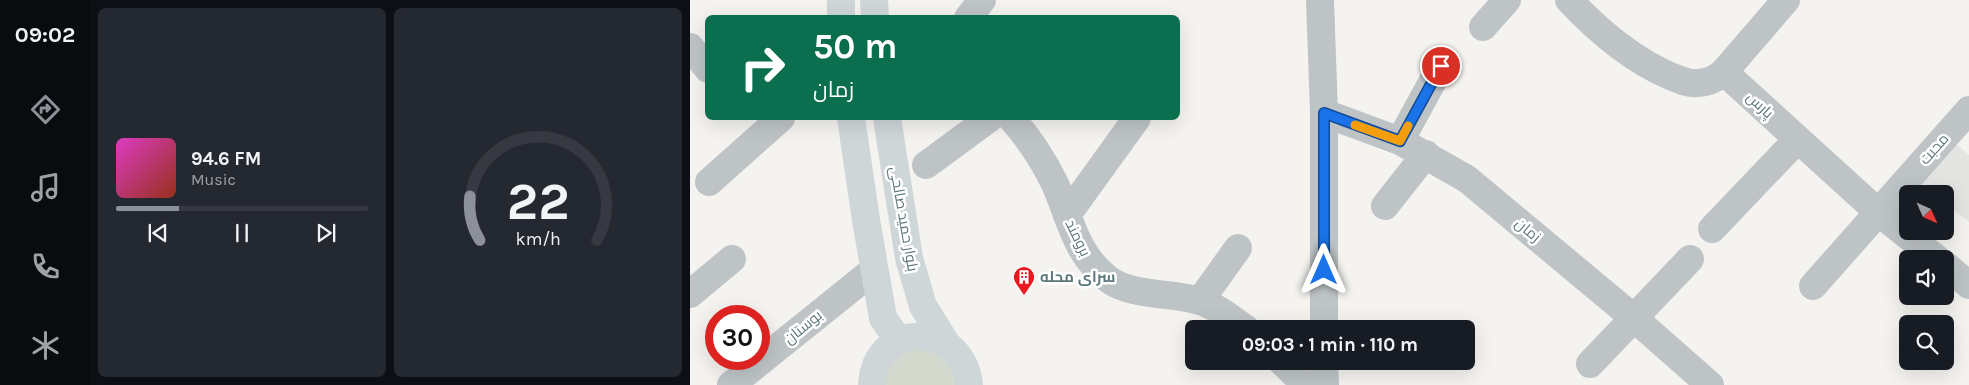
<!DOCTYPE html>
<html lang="en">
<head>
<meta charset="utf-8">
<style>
  body { margin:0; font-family:Karla,Cairo,sans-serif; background:#242831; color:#f1f3f6; height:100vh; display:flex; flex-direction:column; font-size:19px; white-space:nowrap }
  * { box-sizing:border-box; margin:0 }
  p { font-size:16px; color:#9ea1a6 }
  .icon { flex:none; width:28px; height:28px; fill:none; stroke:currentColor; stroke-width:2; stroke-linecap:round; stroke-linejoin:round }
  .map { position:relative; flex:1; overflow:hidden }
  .panel { display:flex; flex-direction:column; gap:8px; padding:8px; background:#0d0f14; width:600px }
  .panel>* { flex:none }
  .hud { position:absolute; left:15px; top:15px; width:475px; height:105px; border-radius:8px; box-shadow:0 5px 20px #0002; background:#0b6e4f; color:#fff; overflow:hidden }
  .needle { width:32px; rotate:135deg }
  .controls { position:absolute; left:1209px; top:185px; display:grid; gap:10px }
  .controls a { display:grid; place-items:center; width:55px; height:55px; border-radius:8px; background:#171b24; box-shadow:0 5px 20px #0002; font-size:25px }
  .speed { position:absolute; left:15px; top:305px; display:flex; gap:10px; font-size:25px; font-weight:700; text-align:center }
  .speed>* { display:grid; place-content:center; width:65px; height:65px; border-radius:50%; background:#171b24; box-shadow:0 5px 20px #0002; line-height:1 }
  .speed .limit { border:8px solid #d22; background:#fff; color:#111 }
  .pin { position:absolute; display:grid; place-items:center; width:42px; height:42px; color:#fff; margin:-21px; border:2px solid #fff; border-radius:50%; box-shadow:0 1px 5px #0007 }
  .me { position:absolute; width:55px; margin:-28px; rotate:0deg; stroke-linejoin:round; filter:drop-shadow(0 0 4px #0008) }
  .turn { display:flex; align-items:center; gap:18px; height:105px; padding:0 25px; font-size:22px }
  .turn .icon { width:65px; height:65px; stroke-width:2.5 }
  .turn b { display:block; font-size:35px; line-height:42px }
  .panel .widget { flex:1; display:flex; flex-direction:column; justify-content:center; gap:8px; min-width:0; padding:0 18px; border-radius:8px; background:#242831 }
  .panel .dial { align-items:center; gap:0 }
  .dial svg { height:130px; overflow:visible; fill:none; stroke:#363941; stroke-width:7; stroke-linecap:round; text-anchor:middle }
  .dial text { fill:#f1f3f6; stroke:none }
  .song { display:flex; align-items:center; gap:15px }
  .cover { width:60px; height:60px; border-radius:8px; background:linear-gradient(135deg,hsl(310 70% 55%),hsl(10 70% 35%)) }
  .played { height:5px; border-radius:2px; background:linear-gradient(90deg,#8c9099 25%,#363941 25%) }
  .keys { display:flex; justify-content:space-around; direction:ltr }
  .panel .tiles { flex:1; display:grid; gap:8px; grid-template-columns:repeat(2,1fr) }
  .trip { position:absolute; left:495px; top:320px; width:290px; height:50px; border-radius:8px; background:#171b24; box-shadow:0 5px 20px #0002; font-weight:700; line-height:50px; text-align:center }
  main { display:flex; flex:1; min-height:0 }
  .tabs { display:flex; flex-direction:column; width:90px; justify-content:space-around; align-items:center; background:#090b0e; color:#9ea1a6 }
  .tabs .icon { width:35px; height:35px }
  .tabs .current { color:#8c9099 }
  .tabs b { font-size:22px; color:#f1f3f6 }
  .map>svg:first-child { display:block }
</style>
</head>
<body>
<main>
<nav class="tabs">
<b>09:02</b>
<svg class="icon current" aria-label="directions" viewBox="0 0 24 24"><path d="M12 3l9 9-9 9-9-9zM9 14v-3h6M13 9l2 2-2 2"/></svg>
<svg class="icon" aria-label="music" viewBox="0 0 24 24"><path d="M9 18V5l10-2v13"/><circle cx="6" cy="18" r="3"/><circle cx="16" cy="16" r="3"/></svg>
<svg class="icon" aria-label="phone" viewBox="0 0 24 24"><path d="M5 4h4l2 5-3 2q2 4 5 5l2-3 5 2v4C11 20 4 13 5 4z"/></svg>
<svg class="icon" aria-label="climate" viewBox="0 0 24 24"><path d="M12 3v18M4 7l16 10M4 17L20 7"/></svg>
</nav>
<section class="panel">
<div class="tiles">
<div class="widget">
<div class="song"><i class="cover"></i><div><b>94.6 FM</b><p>Music</p></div></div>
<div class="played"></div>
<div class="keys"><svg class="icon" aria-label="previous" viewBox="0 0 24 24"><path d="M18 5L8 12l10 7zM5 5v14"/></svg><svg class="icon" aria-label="pause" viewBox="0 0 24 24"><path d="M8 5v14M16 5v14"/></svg><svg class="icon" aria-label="next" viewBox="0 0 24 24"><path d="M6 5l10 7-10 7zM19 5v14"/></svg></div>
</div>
<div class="widget dial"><svg viewBox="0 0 100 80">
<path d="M14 69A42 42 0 1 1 86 69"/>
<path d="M14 69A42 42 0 0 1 8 42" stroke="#8c9099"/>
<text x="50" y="56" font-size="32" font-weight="700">22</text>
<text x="50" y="72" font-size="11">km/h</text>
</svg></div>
</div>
</section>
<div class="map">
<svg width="1279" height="385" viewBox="0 0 1279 385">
  <rect width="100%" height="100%" fill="#f4f3ef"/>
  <path fill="#e4e4e3" d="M 1266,144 L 1279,155 L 1279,222 L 1255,203 L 1255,194 L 1244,194 L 1230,182 Z"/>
  <path fill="#d5d9ce" d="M 240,348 L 260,362 L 267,385 L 195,385 L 198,367 L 215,350 Z"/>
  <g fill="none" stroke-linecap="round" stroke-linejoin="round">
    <g stroke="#bec4c6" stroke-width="28">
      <path d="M 630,0 L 634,113 L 634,329"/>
      <path d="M 879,0 C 908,31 941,59 980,76 C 989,79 997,84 1006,83 C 1018,83 1025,79 1034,72 L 1096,0"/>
      <path d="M 278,18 L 292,0"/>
      <path d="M 793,27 L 817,0"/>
      <path d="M 0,47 L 18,69"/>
      <path d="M 1034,72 L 1188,212 L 1247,259"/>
      <path d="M 634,113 L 710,141 L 777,179 L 945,319 L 1020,385"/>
      <path d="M 321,118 C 339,138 353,159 365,184 C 381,220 385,253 418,279 C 442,297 482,292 510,301 C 526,306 542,319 556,329"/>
      <path d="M 710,141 L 751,66"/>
      <path d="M 236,165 L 300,118"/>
      <path d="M 19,182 L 91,118"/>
      <path d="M 695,206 L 736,154"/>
      <path d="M 377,215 L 447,118"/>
      <path d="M 1022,229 L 1107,140"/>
      <path d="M 1255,265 L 1279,285"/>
      <path d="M 1123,286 L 1279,110"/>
      <path d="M 0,294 L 42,259"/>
      <path d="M 510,301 L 548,248"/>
      <path d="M 591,361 L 616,385"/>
      <path d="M 634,361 L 635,385"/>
      <path d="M 900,364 L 1000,259"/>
      <path d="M 41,385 L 184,270"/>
    </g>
    <g stroke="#ced6d8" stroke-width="28">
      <path d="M 151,0 L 151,18"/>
      <path d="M 184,0 L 185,18"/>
      <path d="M 161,118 L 176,220 L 193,318 L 209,341"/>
      <path d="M 197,118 L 219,258 L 233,306 L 256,343"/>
      <path d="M 182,385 C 185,321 272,320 279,385"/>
    </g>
  </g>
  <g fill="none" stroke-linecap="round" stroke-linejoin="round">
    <g stroke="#114b97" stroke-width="12">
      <path id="route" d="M 634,270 L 634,113 L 710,141 L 751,66"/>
    </g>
    <use href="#route" stroke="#1a73e8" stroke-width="9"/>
    <path stroke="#f59e0b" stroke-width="9" d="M 665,125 L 710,141 L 718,126"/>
  </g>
  <defs>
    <g id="building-pin" transform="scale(1.125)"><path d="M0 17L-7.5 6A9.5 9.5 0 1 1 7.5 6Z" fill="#eb1820" stroke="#fff"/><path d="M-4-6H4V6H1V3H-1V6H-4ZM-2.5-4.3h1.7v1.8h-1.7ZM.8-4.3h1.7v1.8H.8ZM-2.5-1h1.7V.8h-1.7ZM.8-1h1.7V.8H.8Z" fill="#fff"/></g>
  </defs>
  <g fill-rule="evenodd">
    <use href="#building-pin" x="334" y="277"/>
  </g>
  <g text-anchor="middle" stroke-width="5" stroke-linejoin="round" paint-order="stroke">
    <g font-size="15" fill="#5d777c" stroke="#fff">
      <text transform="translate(1070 105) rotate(43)" y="5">پارس</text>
      <text transform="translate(1244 149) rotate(-48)" y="5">محبت</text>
      <text transform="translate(214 219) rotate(80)" y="5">بلوار حمید صالحی</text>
      <text transform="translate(838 230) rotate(40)" y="5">زمان</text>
      <text transform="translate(388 238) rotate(64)" y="5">برومند</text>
      <text transform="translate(113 327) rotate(-39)" y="5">بوستان</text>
    </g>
    <g font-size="15" font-weight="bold" fill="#5d777c" stroke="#fff" text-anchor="start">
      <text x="350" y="282">سرای محله</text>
    </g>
  </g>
</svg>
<div class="controls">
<a><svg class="needle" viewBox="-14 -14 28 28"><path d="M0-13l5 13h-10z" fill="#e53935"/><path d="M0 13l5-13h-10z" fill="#9ea1a6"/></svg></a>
<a><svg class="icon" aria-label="sound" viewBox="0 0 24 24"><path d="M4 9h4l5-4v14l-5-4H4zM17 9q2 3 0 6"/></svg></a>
<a><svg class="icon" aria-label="search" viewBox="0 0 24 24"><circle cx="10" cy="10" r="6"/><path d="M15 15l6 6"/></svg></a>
</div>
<div class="speed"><div class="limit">30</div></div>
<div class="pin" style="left:751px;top:66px;background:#d93025"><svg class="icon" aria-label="arrive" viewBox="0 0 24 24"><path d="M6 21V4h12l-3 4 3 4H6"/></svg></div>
<svg class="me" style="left:634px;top:270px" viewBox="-20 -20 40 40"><path d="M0-17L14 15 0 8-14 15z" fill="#1a73e8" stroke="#fff" stroke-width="4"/></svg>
<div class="trip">09:03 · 1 min · 110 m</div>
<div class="hud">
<div class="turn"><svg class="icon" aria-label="right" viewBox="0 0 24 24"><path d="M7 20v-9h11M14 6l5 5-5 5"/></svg><div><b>50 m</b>زمان</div></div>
</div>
</div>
</main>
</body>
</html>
